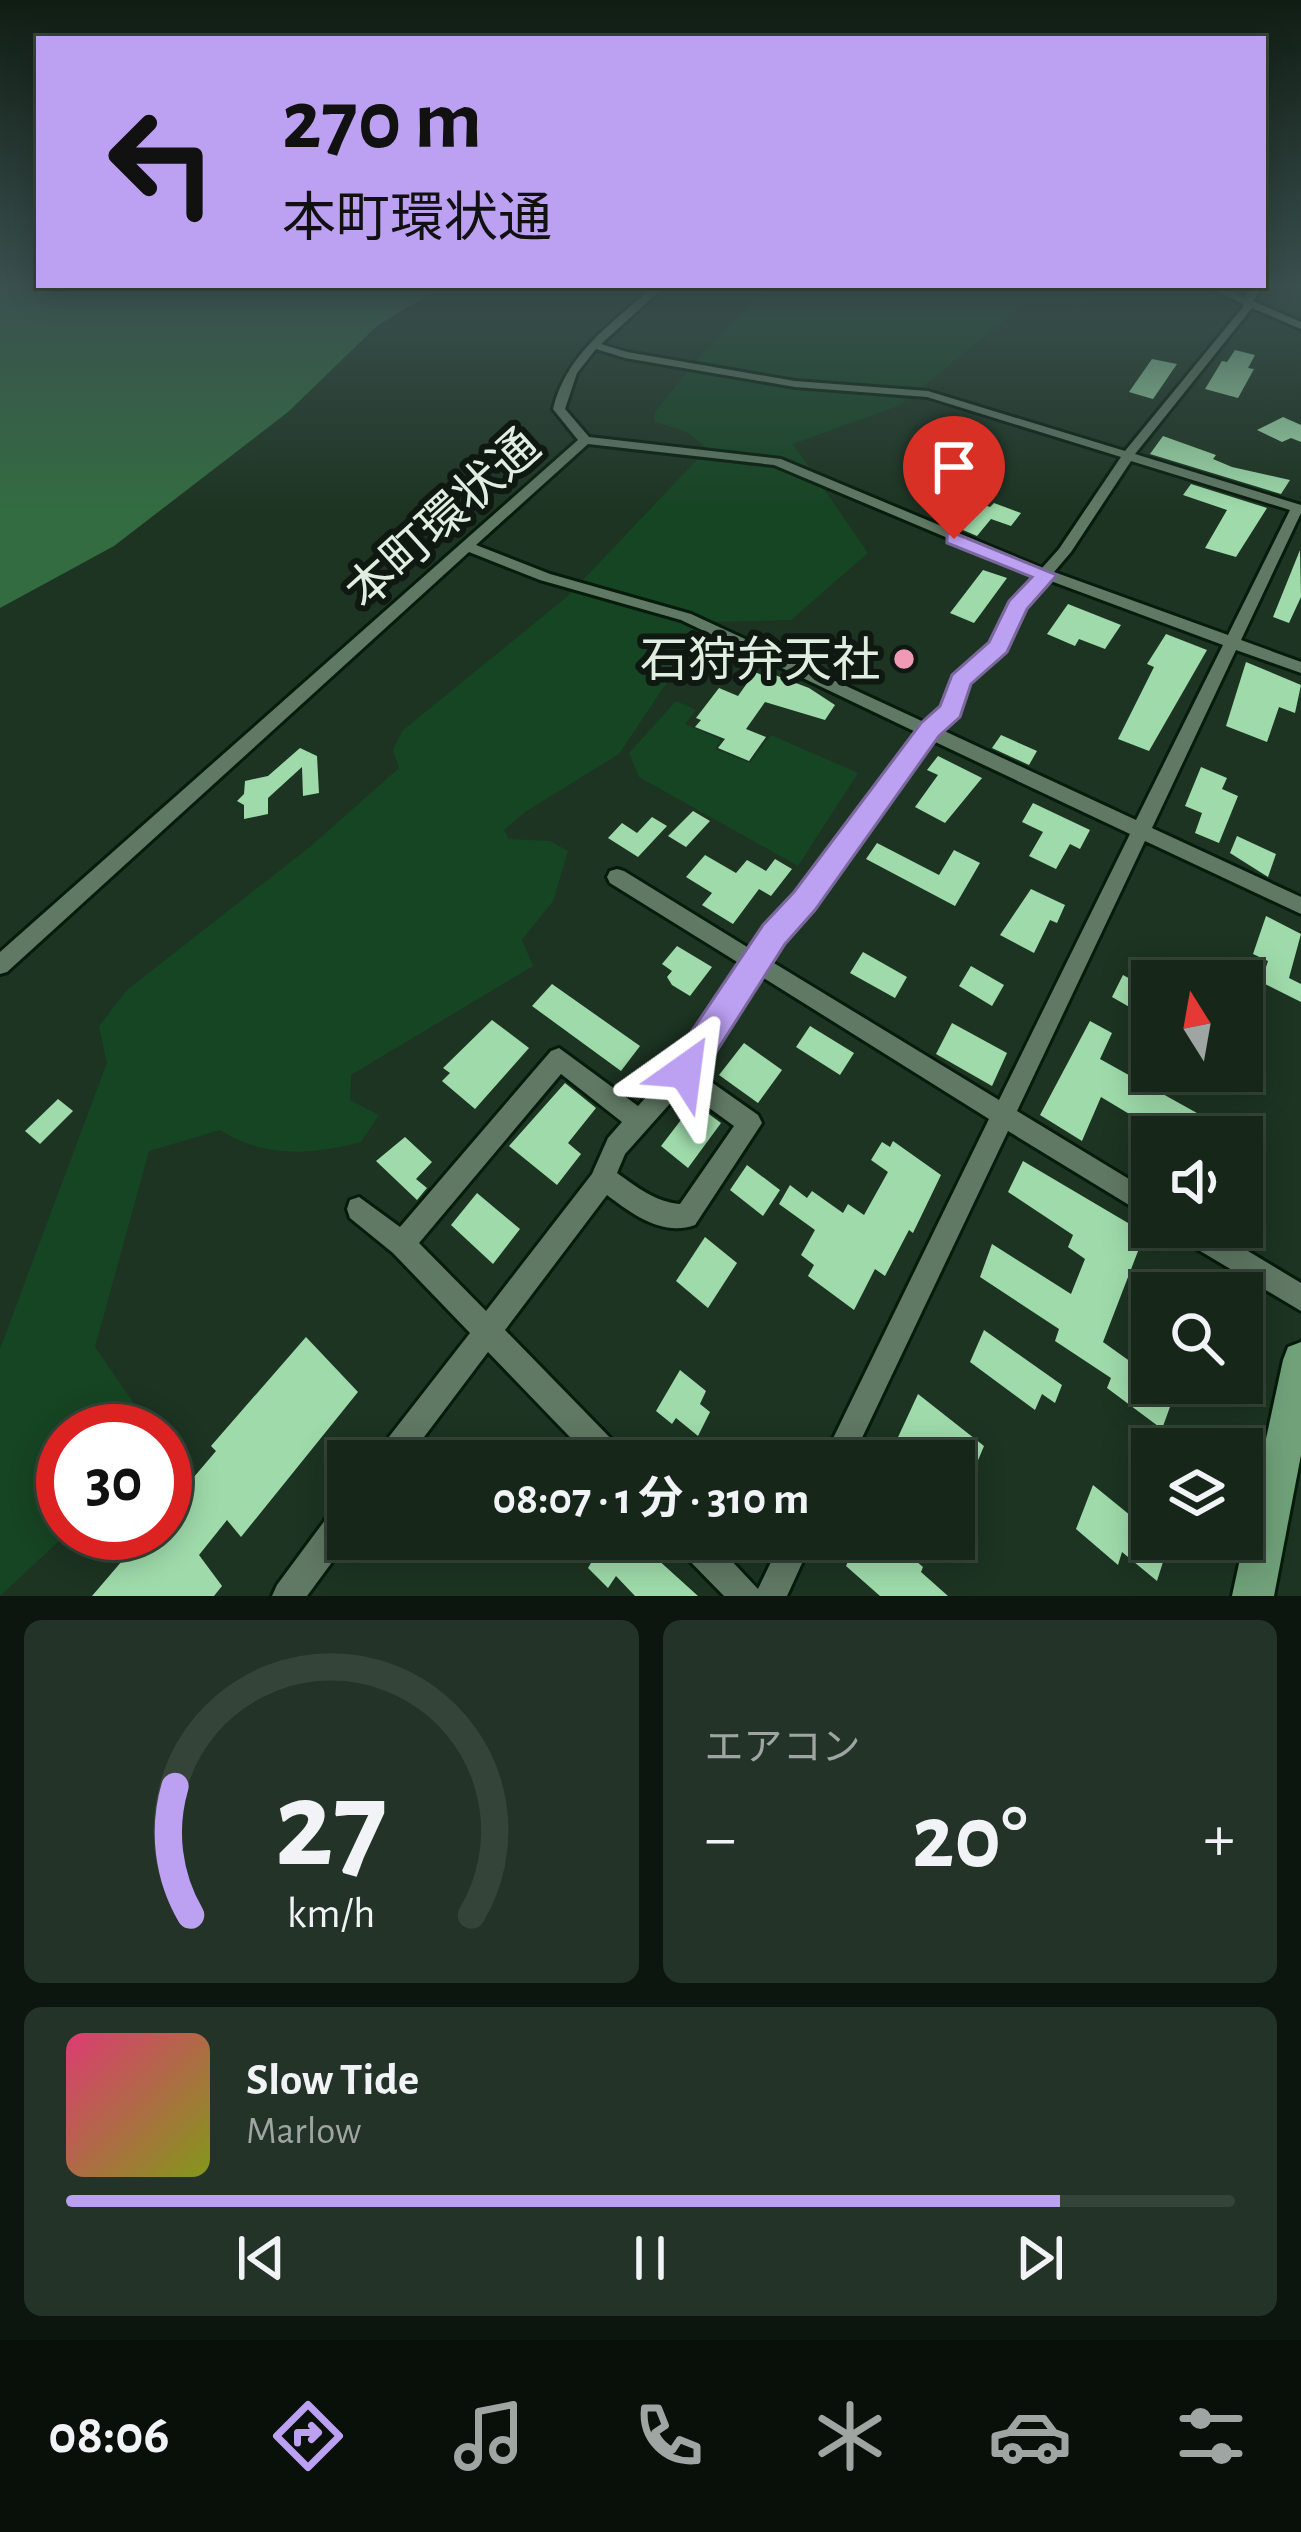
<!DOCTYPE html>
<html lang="ja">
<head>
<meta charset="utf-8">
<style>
  body { margin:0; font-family:"Alegreya Sans","Noto Sans JP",sans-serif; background:#233327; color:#f1f3f6; height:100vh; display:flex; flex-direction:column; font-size:45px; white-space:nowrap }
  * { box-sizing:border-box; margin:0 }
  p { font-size:39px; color:#9ea5a2 }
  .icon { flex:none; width:66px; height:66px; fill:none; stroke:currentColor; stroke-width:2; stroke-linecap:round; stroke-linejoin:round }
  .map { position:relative; height:1596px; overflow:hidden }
  .drawer { display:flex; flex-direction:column; gap:24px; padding:24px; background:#0c150e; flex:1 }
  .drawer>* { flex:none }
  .banner { position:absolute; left:36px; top:36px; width:1230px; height:252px; border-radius:0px; box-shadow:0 6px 30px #0003,0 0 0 3px #354439; background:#bca0f2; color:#111; overflow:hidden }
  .needle { width:78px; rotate:349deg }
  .tools { position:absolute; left:1131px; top:960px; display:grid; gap:24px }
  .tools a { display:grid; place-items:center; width:132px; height:132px; border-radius:0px; background:#16271a; box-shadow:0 6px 30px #0003,0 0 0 3px #354439; font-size:60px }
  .speed { position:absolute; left:36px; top:1404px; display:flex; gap:24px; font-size:60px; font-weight:700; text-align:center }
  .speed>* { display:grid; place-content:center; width:156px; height:156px; border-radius:50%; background:#16271a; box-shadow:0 6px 30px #0003,0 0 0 3px #354439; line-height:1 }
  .speed .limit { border:18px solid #d22; background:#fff; color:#111 }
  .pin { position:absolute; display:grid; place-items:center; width:102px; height:102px; color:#fff; margin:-123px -51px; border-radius:50% 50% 50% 0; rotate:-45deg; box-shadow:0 0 12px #0007 }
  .pin .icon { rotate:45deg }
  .me { position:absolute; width:132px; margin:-66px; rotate:31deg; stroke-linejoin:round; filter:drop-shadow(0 0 9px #0008) }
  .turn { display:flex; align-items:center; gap:42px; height:252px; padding:0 48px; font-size:54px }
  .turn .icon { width:156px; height:156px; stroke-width:2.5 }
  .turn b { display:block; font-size:84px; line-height:102px }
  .big { font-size:90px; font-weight:700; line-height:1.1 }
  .drawer .widget { flex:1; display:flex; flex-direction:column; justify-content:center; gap:18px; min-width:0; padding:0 42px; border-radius:18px; background:#233327 }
  .drawer .dial { align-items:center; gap:0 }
  .dial svg { height:312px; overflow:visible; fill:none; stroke:#354439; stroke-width:7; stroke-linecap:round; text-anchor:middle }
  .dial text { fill:#f1f3f6; stroke:none }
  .song { display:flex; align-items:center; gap:36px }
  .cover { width:144px; height:144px; border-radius:18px; background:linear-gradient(135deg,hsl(340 70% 55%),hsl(70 70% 35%)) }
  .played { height:12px; border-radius:6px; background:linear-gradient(90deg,#bca0f2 85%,#354439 85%) }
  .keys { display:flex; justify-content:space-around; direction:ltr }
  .heat { display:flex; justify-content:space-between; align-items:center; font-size:66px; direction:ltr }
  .drawer .tiles { flex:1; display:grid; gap:24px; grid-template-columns:1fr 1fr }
  .widget:last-child { grid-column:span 2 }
  .trip { position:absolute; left:327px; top:1440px; width:648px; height:120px; border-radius:0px; background:#16271a; box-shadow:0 6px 30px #0003,0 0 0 3px #354439; font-weight:700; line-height:120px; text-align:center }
  .menu { display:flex; height:192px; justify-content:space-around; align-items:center; background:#09100a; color:#9ea5a2 }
  .menu .icon { width:84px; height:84px }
  .menu .on { color:#bca0f2 }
  .menu b { font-size:54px; color:#f1f3f6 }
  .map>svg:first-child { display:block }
</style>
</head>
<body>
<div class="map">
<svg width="1301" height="1596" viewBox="0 0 1301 1596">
  <rect width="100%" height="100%" fill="#1d3422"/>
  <g fill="#164523">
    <path d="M 758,287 L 1105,287 L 1083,305 L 1027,302 L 900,405 L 793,444 L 868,553 L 791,620 L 707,622 L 619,754 L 525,812 L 504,830 L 509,839 L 550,841 L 568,851 L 553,901 L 522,940 L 533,966 L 351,1075 L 350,1100 L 379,1115 L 361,1142 C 312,1155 263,1158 220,1130 L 149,1151 L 95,1347 L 153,1431 L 63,1431 L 63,1533 L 68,1533 L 0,1596 L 0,1349 L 107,1063 L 99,1026 L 127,990 L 311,846 L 399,768 L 393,750 L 402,731 L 568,596 L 707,449 L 687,432 L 655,422 L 654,413 L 705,350 L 753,302 Z"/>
    <path d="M 676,701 L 696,710 L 685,724 L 721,740 L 715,749 L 750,763 L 771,735 L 858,773 L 798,866 L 639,777 L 629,753 Z"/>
  </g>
  <path fill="#336c41" d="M 0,287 L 442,287 L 378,325 L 288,412 L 114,546 L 0,608 Z"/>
  <g fill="#9fdbaa">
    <path d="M 1235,350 L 1255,355 L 1248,368 L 1254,369 L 1238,398 L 1205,389 L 1222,361 L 1227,362 Z"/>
    <path d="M 1152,359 L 1177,364 L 1153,399 L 1129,392 Z"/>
    <path d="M 1283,417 L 1301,425 L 1301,442 L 1291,438 L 1282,442 L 1257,430 Z"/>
    <path d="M 1163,436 L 1216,455 L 1213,459 L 1232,467 L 1290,480 L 1281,494 L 1150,454 Z"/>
    <path d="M 1191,484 L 1267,508 L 1236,557 L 1205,548 L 1227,510 L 1183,495 Z"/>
    <path d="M 964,498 L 990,507 L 994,503 L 1021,513 L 1011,526 L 991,519 L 977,536 L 942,521 Z"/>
    <path d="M 1300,550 L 1301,597 L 1289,623 L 1273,617 Z"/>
    <path d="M 983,570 L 1007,578 L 974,623 L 950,613 Z"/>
    <path d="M 1068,604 L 1121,625 L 1105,649 L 1079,639 L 1075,646 L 1047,634 Z"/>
    <path d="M 1166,634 L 1207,650 L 1149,751 L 1118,739 L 1154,667 L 1147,664 Z"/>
    <path d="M 1246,662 L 1301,685 L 1295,713 L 1279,707 L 1267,742 L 1226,726 Z"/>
    <path d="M 755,672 L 764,676 L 767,672 L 809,688 L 835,705 L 825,720 L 765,702 L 746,729 L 766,737 L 749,761 L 718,748 L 725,739 L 695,727 L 701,720 L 696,718 L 719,688 L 738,696 Z"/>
    <path d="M 1001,735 L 1037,751 L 1029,765 L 992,748 Z"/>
    <path d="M 300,748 L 317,756 L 319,793 L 303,796 L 302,767 L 268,798 L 268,814 L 244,819 L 244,805 L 237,801 L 244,794 L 245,781 L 268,776 Z"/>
    <path d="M 938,756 L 982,778 L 945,823 L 915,807 L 938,775 L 927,770 Z"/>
    <path d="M 1201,767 L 1227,778 L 1222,789 L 1238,796 L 1219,843 L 1195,833 L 1202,813 L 1185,806 Z"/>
    <path d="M 1033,803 L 1090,830 L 1080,849 L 1070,844 L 1056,869 L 1029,856 L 1043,832 L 1022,822 Z"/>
    <path d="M 693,811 L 710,821 L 686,847 L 668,836 Z"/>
    <path d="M 652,817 L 667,826 L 638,857 L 608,838 L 622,823 L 637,833 Z"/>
    <path d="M 1237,836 L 1276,854 L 1268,877 L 1230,853 Z"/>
    <path d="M 877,843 L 939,875 L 954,850 L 980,863 L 955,906 L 866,859 Z"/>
    <path d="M 705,855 L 736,873 L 747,860 L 766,871 L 775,859 L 792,869 L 771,896 L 759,889 L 733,924 L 702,905 L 712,893 L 686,877 Z"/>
    <path d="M 1031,889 L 1065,905 L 1057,923 L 1050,920 L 1034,953 L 1000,935 Z"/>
    <path d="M 1266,916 L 1301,934 L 1289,978 L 1301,984 L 1301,1002 L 1261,982 L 1268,961 L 1253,954 Z"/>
    <path d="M 677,946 L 712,967 L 690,996 L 672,985 L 667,977 L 672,971 L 662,964 Z"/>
    <path d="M 863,952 L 907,977 L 895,998 L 850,973 Z"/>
    <path d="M 971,966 L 1004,985 L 992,1006 L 959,986 Z"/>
    <path d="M 1123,975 L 1152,991 L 1152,1020 L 1112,997 Z"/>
    <path d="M 552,984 L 640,1046 L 621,1071 L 532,1006 Z"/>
    <path d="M 492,1020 L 529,1048 L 475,1109 L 442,1081 L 450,1073 L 443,1068 Z"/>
    <path d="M 1090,1021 L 1112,1033 L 1100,1059 L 1240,1137 L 1152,1137 L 1152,1171 L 1132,1159 L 1146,1124 L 1101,1097 L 1082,1141 L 1040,1115 Z"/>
    <path d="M 952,1023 L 1007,1053 L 992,1086 L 936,1054 Z"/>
    <path d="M 810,1026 L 854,1053 L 840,1075 L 796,1047 Z"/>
    <path d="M 744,1043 L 782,1070 L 758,1103 L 719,1075 Z"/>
    <path d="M 565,1083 L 596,1108 L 568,1143 L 581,1154 L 557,1185 L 509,1146 Z"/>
    <path d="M 58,1099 L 73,1111 L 40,1144 L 25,1131 Z"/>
    <path d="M 694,1103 L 721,1123 L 688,1168 L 661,1146 Z"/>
    <path d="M 405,1137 L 432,1162 L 416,1179 L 427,1188 L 417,1200 L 376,1161 Z"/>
    <path d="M 893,1141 L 941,1175 L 913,1233 L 909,1230 L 885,1276 L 875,1269 L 854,1310 L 808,1276 L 814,1265 L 801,1255 L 815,1230 L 779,1204 L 790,1185 L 807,1198 L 812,1191 L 843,1213 L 848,1204 L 864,1215 L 888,1172 L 871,1160 L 882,1142 L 890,1147 Z"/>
    <path d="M 1023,1161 L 1145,1233 L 1103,1342 L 1152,1377 L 1152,1383 L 1175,1393 L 1162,1429 L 1107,1388 L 1111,1378 L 1055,1341 L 1059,1329 L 980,1277 L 992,1244 L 1071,1294 L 1085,1259 L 1068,1247 L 1073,1235 L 1008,1192 Z"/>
    <path d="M 747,1165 L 780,1190 L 763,1216 L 730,1190 Z"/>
    <path d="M 477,1193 L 520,1229 L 493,1264 L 451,1225 Z"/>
    <path d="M 705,1237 L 737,1263 L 708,1308 L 676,1281 Z"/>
    <path d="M 984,1330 L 1062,1385 L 1055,1403 L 1042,1394 L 1035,1410 L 970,1362 Z"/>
    <path d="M 306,1337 L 358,1392 L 241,1537 L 227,1520 L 199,1555 L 222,1586 L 214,1596 L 92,1596 L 146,1533 L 165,1533 L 165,1511 L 216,1451 L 211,1446 Z"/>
    <path d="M 680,1370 L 706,1391 L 700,1404 L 710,1412 L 698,1436 L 676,1418 L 672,1424 L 656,1411 Z"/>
    <path d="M 918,1394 L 984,1446 L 954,1518 L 954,1461 L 887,1461 Z"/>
    <path d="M 1093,1485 L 1152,1533 L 1152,1539 L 1168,1546 L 1157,1581 L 1122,1552 L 1118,1565 L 1076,1529 Z"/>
    <path d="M 605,1539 L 635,1539 L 698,1596 L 635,1596 L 616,1576 L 608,1588 L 588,1568 Z"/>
    <path d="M 858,1539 L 890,1539 L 923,1567 L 921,1572 L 948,1596 L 880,1596 L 846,1566 Z"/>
  </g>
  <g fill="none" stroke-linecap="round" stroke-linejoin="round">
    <g stroke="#061b0b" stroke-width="6">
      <g id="minor">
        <path d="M 653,287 L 664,287 L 601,344 L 627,352 L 795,381 L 928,391 L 1125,451 L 1243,307 L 1243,304 L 1208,287 L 1222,287 L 1244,297 L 1252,287 L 1263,287 L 1253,301 L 1301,322 L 1301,329 L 1252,308 L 1135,454 L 1301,505 L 1301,513 L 1241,640 L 1301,662 L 1301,673 L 1236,650 L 1152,828 L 1301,897 L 1301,914 L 1145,841 L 1017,1111 L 1152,1193 L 1152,1219 L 1008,1131 L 851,1461 L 822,1461 L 989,1119 L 759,975 L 697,1072 L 758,1115 L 762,1123 L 695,1225 C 663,1237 632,1214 607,1195 L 505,1330 L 623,1451 L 627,1461 L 593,1461 L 488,1352 L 406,1461 L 374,1461 L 378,1451 L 470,1333 L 393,1253 L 350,1218 L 347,1209 L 350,1200 L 359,1197 L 400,1227 L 551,1051 L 559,1048 L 638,1106 L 677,1063 L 742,965 L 610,883 L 607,877 L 610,871 L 617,869 L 624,871 L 752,950 L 767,928 L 798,895 L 918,733 L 681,620 L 540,580 L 469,552 L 7,972 L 0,974 L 0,952 L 578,440 L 553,409 C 566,354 612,323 653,287 ZM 596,349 L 625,358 L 795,387 L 927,397 L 1121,457 L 1059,549 L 1042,568 L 781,459 L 589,437 L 565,409 L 577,373 ZM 588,444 L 774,465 L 1036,575 L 1010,606 L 992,644 L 954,677 L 944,707 L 926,723 L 691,614 L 550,574 L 476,545 ZM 1131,461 L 1290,510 L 1228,635 L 1054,572 L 1071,552 ZM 1048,580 L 1223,645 L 1136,820 L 940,729 L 957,714 L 967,684 L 1004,651 L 1024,608 ZM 931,740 L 1130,834 L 999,1100 L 769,960 L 781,940 L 812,907 ZM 561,1074 L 622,1122 L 608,1138 L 592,1174 L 486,1311 L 419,1243 ZM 683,1089 L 734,1126 L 680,1204 C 655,1202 637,1187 617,1173 L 625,1154 Z"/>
        <path d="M 1171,1227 L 1208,1227 L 1301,1283 L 1301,1311 L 1175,1236 Z"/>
        <path d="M 348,1500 L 349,1539 L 307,1596 L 272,1596 L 277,1585 L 337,1504 Z"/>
        <path d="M 675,1539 L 711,1539 L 758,1589 L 782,1539 L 813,1539 L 787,1596 L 724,1596 L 679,1550 Z"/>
      </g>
    </g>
    <g stroke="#061b0b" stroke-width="6">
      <path id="major" d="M 1301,1342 L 1301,1455 L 1274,1596 L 1232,1596 L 1283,1360 L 1288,1347 Z"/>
    </g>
    <use href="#minor" fill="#607964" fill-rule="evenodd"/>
    <use href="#major" fill="#70a179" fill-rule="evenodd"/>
  </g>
  <linearGradient id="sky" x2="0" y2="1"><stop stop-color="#101d13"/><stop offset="0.56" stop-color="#3a504f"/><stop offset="1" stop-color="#3a504f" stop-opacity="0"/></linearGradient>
  <rect width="1301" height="511" fill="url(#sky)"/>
  <path fill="#bca0f2" stroke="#7a689d" stroke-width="3" d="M 954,533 L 1057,575 L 1027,609 L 1007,652 L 971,684 L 960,717 L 939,736 L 815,910 L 785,944 L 697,1082 L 685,1087 L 673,1082 L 668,1071 L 673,1059 L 763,925 L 794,892 L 921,723 L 940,706 L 952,675 L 989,642 L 1009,601 L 1032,577 L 947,543 L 947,534 Z"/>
  <circle fill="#f09ab5" stroke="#0f1911" stroke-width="4.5" cx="904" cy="659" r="12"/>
  <g text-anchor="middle" stroke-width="12" stroke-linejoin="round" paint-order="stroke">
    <g font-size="48" fill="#e0eee2" stroke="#0f1911">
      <text transform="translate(442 518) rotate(-42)" y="17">本町環状通</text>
    </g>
    <g font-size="48" fill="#e0eee2" stroke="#0f1911" text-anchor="end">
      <text x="880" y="676">石狩弁天社</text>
    </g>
  </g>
</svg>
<div class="tools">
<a><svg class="needle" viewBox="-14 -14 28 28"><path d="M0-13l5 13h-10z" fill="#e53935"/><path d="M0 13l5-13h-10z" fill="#9ea5a2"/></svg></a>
<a><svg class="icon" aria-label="sound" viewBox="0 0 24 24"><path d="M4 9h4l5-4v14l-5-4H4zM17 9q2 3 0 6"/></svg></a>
<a><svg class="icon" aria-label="search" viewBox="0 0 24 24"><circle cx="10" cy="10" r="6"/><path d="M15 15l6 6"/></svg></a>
<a><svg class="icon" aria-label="layers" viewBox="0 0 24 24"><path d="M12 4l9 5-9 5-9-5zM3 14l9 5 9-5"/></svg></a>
</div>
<div class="speed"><div class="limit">30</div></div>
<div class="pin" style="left:954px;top:539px;background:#d93025"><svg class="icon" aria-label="arrive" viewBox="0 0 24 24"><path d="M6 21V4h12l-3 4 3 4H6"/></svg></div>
<svg class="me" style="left:685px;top:1071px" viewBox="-20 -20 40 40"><path d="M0-17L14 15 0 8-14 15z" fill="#bca0f2" stroke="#fff" stroke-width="4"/></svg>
<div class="trip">08:07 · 1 分 · 310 m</div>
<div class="banner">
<div class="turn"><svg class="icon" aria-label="left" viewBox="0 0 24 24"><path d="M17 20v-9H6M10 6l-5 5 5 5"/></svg><div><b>270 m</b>本町環状通</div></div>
</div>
</div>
<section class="drawer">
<div class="tiles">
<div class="widget dial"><svg viewBox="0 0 100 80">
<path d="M14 69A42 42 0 1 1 86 69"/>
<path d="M14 69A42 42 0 0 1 10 36" stroke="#bca0f2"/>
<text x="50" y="56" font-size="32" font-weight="700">27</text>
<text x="50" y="72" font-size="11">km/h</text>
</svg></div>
<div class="widget"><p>エアコン</p>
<div class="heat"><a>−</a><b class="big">20°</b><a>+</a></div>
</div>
<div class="widget">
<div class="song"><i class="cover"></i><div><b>Slow Tide</b><p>Marlow</p></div></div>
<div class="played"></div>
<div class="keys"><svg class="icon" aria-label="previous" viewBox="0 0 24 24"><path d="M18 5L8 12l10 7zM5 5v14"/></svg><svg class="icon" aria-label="pause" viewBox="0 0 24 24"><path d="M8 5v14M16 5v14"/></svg><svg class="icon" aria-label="next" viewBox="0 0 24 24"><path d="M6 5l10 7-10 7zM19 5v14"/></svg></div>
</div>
</div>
</section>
<nav class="menu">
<b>08:06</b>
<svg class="icon on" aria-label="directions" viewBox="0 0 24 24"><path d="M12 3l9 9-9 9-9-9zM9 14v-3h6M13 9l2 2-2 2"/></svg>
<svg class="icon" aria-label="music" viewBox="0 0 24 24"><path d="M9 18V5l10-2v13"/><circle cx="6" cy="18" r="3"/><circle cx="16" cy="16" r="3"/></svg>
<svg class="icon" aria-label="phone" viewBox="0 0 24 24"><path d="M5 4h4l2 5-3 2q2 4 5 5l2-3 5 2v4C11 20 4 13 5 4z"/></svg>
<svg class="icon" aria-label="climate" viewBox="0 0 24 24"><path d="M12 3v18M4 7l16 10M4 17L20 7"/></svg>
<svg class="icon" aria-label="car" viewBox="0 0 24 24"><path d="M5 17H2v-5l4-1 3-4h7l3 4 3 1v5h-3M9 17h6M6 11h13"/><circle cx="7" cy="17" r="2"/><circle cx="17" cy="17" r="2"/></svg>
<svg class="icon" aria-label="filters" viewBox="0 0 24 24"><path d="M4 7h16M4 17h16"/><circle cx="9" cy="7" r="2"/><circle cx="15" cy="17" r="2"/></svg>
</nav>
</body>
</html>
